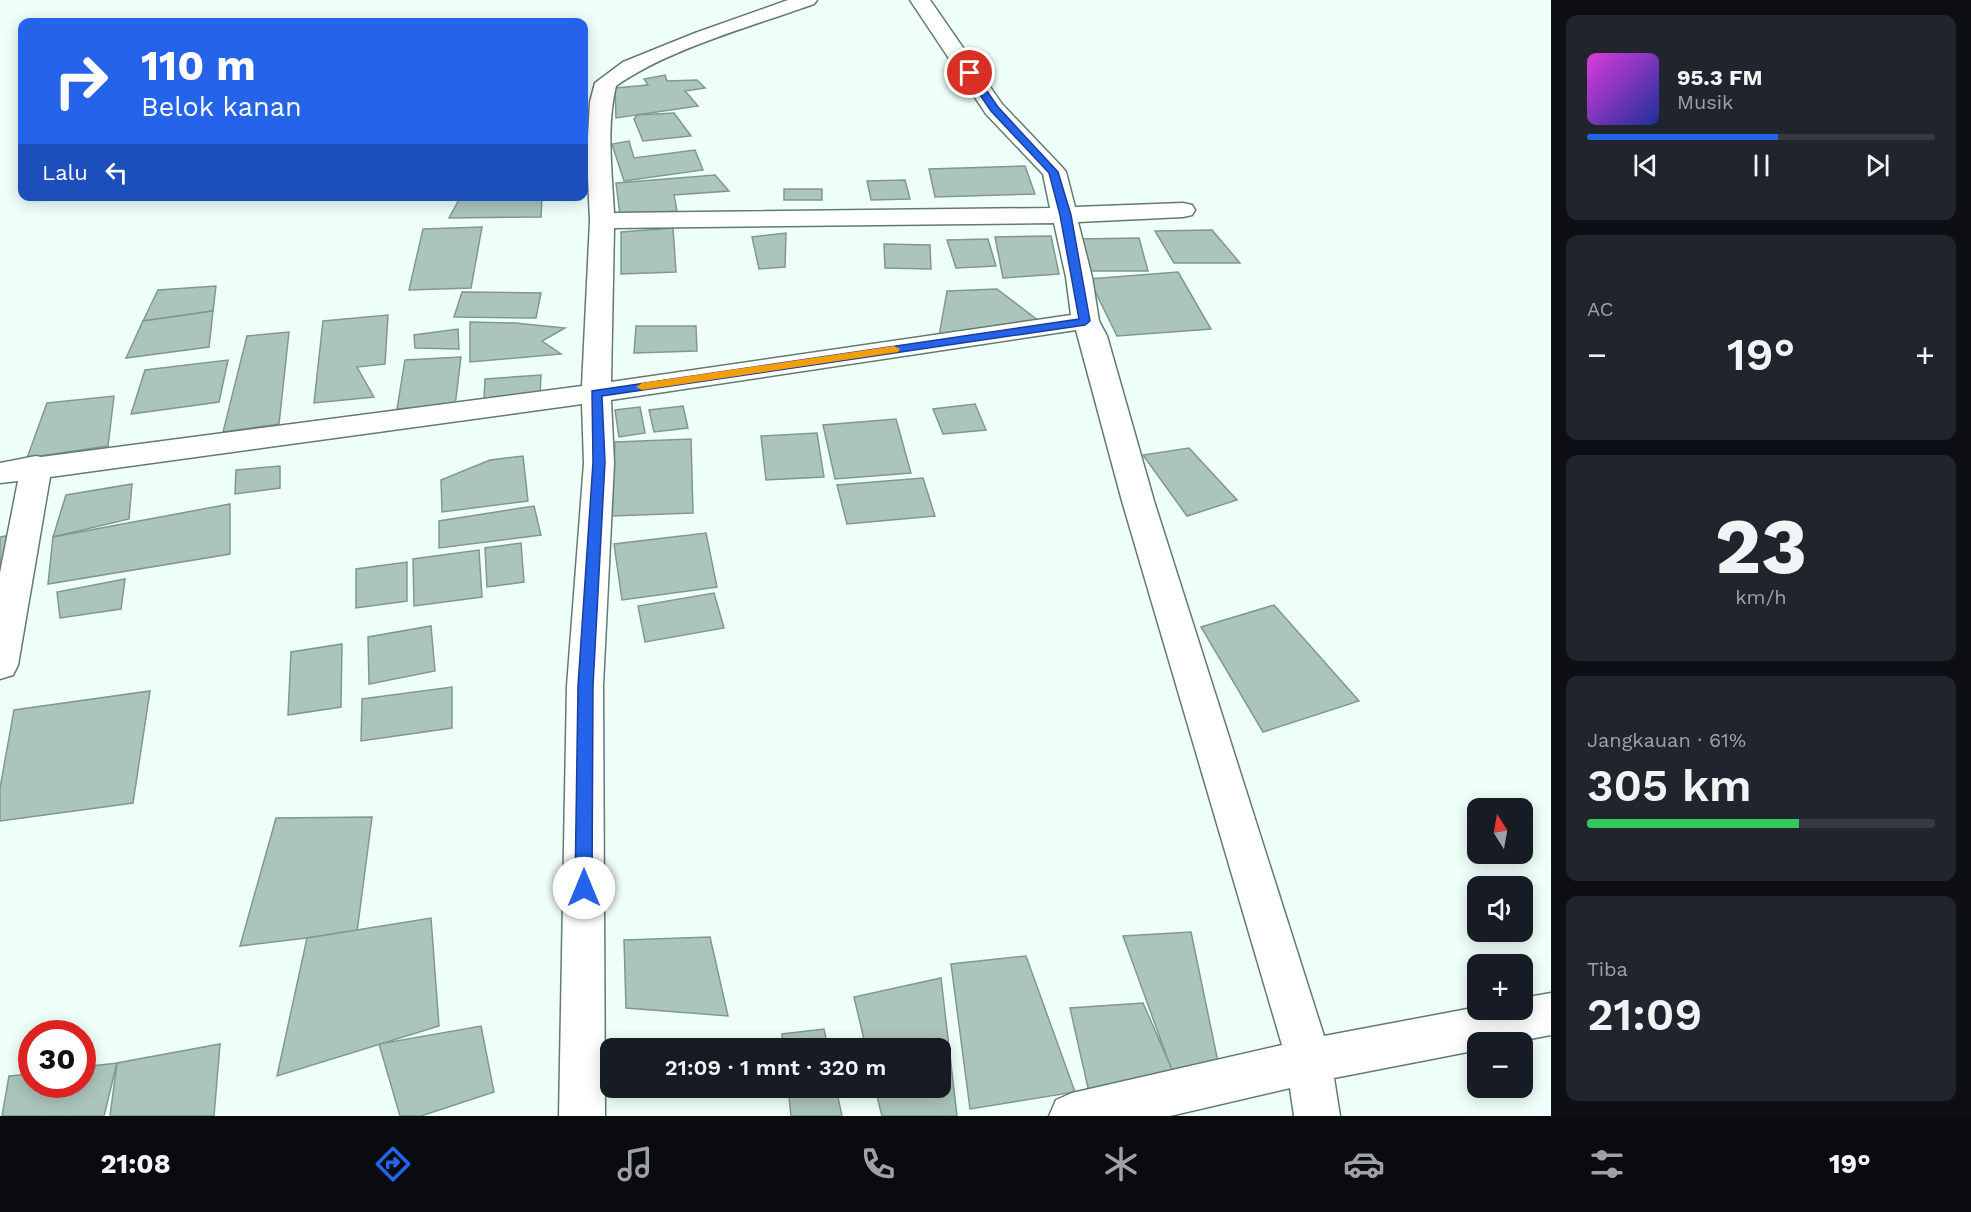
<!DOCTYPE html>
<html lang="id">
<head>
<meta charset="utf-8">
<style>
  body { margin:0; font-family:"Work Sans",sans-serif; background:#20242c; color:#f1f3f6; height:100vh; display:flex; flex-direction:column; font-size:22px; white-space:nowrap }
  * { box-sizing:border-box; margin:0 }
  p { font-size:20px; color:#9ea1a6 }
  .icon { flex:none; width:33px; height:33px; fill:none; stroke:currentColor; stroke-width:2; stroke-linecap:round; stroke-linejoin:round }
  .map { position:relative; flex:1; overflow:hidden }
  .drawer { display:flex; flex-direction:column; gap:15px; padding:15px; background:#0d0f14; width:420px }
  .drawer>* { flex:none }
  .hud { position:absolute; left:18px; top:18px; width:570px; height:183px; border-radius:12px; box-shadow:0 3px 15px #0003; background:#2563eb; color:#fff; overflow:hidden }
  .needle { width:39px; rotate:349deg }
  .fabs { position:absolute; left:1467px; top:798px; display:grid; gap:12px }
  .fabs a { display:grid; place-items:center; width:66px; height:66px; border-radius:12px; background:#171b24; box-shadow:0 3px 15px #0003; font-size:30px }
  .speed { position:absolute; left:18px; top:1020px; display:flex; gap:12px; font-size:30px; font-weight:700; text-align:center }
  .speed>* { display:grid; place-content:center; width:78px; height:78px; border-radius:50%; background:#171b24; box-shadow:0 3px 15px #0003; line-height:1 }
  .speed .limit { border:9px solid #d22; background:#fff; color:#111 }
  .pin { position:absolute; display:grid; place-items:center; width:51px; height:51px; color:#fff; margin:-26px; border:3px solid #fff; border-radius:50%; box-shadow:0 2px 6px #0007 }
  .me { position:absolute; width:66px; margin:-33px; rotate:0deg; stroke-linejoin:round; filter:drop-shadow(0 0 4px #0008) }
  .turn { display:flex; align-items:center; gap:21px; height:126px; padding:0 24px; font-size:27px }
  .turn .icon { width:78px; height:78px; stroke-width:2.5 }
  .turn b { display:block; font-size:42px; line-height:51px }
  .then { display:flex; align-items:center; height:57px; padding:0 24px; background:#0003; gap:12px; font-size:22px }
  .big { font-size:45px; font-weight:600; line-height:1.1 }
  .drawer .tile { flex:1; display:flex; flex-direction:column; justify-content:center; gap:9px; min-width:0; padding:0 21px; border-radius:12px; background:#20242c }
  .drawer .dial { align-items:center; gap:0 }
  .dial b { font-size:78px; line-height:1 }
  .song { display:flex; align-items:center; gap:18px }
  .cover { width:72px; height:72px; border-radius:9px; background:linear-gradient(135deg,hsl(300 70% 55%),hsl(230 70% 35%)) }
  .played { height:6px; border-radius:3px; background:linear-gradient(90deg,#2563eb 55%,#363941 55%) }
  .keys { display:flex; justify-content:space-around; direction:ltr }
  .heat { display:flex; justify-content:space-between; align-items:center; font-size:33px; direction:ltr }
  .charge { height:9px; border-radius:4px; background:linear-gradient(90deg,#34c759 61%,#363941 0) }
  .trip { position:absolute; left:600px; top:1038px; width:351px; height:60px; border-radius:12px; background:#171b24; box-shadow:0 3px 15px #0003; font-weight:600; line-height:60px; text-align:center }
  .tab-bar { display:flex; height:96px; justify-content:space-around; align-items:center; background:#090b0e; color:#9ea1a6 }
  .tab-bar .icon { width:42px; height:42px }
  .tab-bar .selected { color:#2563eb }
  .tab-bar b { font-size:27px; color:#f1f3f6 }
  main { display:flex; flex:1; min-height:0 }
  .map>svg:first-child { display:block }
</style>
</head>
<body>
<main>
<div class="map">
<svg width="1551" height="1116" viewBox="0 0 1551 1116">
  <rect width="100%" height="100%" fill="#effff9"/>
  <g fill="#abc5bc" stroke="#809890" stroke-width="1.5">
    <path d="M 665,75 L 667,81 L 697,80 L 705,88 L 685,91 L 698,106 L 616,118 L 615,88 L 648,85 L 644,79 Z"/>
    <path d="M 674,113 L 691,136 L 643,141 L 634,119 L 637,115 Z"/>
    <path d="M 629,141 L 634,158 L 695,150 L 703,170 L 624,181 L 612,144 Z"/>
    <path d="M 1025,166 L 1035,194 L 935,197 L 929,169 Z"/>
    <path d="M 715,175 L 729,191 L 674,195 L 677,211 L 620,215 L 616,183 Z"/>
    <path d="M 905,180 L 910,199 L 871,200 L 867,181 Z"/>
    <rect x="784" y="189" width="38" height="11"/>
    <path d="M 461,196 L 542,196 L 541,217 L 449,218 Z"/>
    <path d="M 482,227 L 471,288 L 409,290 L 423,229 Z"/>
    <path d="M 673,228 L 676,272 L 621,274 L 621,232 Z"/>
    <path d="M 1212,230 L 1240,263 L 1174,263 L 1155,231 Z"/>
    <path d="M 786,233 L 785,267 L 759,269 L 752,237 Z"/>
    <path d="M 1051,236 L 1059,274 L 1003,278 L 995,237 Z"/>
    <path d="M 1139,238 L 1148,271 L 1089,271 L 1078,239 Z"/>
    <path d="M 988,239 L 996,266 L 956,268 L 947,240 Z"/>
    <path d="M 884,244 L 930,245 L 931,269 L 885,268 Z"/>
    <path d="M 1178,272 L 1211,329 L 1117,336 L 1089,279 Z"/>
    <path d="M 216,286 L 213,311 L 143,321 L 158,290 Z"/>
    <path d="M 997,289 L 1039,321 L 939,336 L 947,291 Z"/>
    <path d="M 462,292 L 541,293 L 536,318 L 454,317 Z"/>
    <path d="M 213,311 L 209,347 L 126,358 L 143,321 Z"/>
    <path d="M 388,315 L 385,364 L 357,367 L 374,397 L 314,403 L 323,321 Z"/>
    <path d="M 470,322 L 515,323 L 565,328 L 542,341 L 561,354 L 470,362 Z"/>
    <path d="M 636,326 L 696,326 L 697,351 L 634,353 Z"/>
    <path d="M 458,329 L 459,349 L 415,348 L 414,335 Z"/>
    <path d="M 289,332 L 279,424 L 223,432 L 247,336 Z"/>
    <path d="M 461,357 L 455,406 L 397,409 L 405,360 Z"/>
    <path d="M 228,360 L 219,402 L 131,414 L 145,370 Z"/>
    <path d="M 541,375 L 540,395 L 484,399 L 485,379 Z"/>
    <path d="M 114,396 L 108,446 L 27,458 L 47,403 Z"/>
    <path d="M 975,404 L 986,430 L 943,434 L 933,409 Z"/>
    <path d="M 683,406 L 688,428 L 654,432 L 649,410 Z"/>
    <path d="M 640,407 L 645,433 L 619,437 L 615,410 Z"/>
    <path d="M 896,419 L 911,473 L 835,479 L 823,425 Z"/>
    <path d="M 817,433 L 824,477 L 766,480 L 761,436 Z"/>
    <path d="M 691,439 L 693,513 L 612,516 L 615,442 Z"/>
    <path d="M 1189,448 L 1237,500 L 1187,516 L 1143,455 Z"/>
    <path d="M 523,456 L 528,501 L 442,512 L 441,480 L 490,460 Z"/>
    <path d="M 280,466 L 280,488 L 235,494 L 236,470 Z"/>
    <path d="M 923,478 L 935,516 L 847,524 L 837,485 Z"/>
    <path d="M 132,484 L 129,519 L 53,537 L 66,495 Z"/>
    <path d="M 230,504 L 230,554 L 48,584 L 53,537 Z"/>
    <path d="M 534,506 L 541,535 L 439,548 L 439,521 Z"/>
    <path d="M 706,533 L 717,587 L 622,600 L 614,544 Z"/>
    <path d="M 10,535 L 0,576 L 0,537 Z"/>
    <path d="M 521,543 L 524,582 L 487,587 L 485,548 Z"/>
    <path d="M 479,550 L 482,597 L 414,606 L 413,559 Z"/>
    <path d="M 407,562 L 407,601 L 356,608 L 356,569 Z"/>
    <path d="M 125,579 L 121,609 L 60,618 L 57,592 Z"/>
    <path d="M 714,593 L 724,628 L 645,642 L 638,606 Z"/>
    <path d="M 1274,605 L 1359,701 L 1263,732 L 1201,627 Z"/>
    <path d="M 431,626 L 435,671 L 369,684 L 368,637 Z"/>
    <path d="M 342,644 L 341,707 L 288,715 L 291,652 Z"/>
    <path d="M 452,687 L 452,728 L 361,741 L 362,699 Z"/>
    <path d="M 150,691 L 133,803 L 0,821 L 0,788 L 14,710 Z"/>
    <path d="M 372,817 L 357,932 L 240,946 L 276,818 Z"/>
    <path d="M 431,918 L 439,1026 L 277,1076 L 307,938 Z"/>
    <path d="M 1191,932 L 1218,1062 L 1172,1071 L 1123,936 Z"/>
    <path d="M 710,937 L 728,1016 L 626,1008 L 624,940 Z"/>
    <path d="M 1026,956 L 1075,1092 L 970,1109 L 951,964 Z"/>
    <path d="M 941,978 L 957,1116 L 882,1116 L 875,1088 L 940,1088 L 940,1048 L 866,1048 L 854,997 Z"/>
    <path d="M 1143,1003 L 1181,1090 L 1093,1110 L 1070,1008 Z"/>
    <path d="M 481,1026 L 494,1092 L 421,1116 L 400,1116 L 379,1044 Z"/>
    <path d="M 824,1029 L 828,1048 L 783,1048 L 782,1034 Z"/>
    <path d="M 220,1044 L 214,1116 L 110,1116 L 117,1063 Z"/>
    <path d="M 117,1063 L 104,1116 L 2,1116 L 9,1076 L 32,1074 L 32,1084 L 82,1084 L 82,1067 Z"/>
    <path d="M 788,1088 L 836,1088 L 842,1116 L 791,1116 Z"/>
  </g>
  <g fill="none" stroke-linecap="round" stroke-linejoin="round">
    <g stroke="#627a72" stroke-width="3">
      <path id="minor" d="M 788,0 L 817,0 L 814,4 C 753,26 668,49 616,86 C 606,127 612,172 614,213 L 1050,208 L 1043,174 L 986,114 L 910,0 L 930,0 L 1002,104 L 1062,167 L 1066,172 L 1075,207 L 1183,203 L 1192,205 L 1195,210 L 1192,215 L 1183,217 L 1078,222 L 1092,277 L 1099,321 L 1107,336 L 1154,501 L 1324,1036 L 1478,1007 L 1478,1010 L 1522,1010 L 1522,998 L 1551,993 L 1551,1035 L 1514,1042 L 1478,1042 L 1478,1050 L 1334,1078 L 1340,1116 L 1294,1116 L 1290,1088 L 1170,1116 L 1049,1116 L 1056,1100 L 1072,1093 L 1282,1045 L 1122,501 L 1076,330 L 611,400 L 614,463 L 603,686 L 605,1116 L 559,1116 L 567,686 L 584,463 L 582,404 L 50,477 L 18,665 L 13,675 L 0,679 L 0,573 L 18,481 L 0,483 L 0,463 L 36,456 L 41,457 L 582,386 L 590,221 L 587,155 L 590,102 L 595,83 L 623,62 L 695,33 ZM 1054,223 L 1066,277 L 1071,315 L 611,382 L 614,228 Z"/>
    </g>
    <use href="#minor" fill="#fff" fill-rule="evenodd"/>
  </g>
  <path fill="#2563eb" stroke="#184099" stroke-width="1.5" d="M 967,71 L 973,71 L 998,107 L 1058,172 L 1071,215 L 1090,321 L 1085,325 L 602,396 L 605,462 L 593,686 L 592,888 L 590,893 L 584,896 L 578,893 L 575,888 L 578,686 L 593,462 L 592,391 L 1079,319 L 1060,215 L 1049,173 L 991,111 L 965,73 Z"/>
  <path fill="#f59e0b" d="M 894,346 L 900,349 L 898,352 L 642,390 L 636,387 L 642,383 Z"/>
</svg>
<div class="fabs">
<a><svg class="needle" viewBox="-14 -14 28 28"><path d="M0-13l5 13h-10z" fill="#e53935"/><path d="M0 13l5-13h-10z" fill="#9ea1a6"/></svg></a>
<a><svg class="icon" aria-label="sound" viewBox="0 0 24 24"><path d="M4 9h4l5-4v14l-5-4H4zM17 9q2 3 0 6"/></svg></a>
<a>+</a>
<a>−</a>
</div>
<div class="speed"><div class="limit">30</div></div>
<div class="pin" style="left:970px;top:73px;background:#d93025"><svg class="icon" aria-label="arrive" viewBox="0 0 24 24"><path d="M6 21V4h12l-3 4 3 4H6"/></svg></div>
<svg class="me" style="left:584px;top:888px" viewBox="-20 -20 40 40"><circle r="19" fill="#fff"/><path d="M0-13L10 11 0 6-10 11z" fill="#2563eb"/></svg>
<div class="trip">21:09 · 1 mnt · 320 m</div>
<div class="hud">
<div class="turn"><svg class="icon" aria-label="right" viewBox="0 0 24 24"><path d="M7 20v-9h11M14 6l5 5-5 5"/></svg><div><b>110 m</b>Belok kanan</div></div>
<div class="then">Lalu<svg class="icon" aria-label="left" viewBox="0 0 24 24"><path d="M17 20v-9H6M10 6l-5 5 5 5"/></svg></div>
</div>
</div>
<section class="drawer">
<div class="tile">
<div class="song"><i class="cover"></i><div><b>95.3 FM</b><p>Musik</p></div></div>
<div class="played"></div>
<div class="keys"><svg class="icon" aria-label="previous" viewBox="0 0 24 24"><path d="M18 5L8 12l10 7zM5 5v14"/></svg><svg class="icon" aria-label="pause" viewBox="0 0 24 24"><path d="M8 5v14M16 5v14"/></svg><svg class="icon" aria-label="next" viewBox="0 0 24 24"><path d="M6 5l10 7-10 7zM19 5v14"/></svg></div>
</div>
<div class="tile"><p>AC</p>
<div class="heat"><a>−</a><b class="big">19°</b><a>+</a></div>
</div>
<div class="tile dial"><b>23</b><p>km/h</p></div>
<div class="tile"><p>Jangkauan · 61%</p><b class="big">305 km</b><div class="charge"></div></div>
<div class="tile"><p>Tiba</p><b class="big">21:09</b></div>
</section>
</main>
<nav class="tab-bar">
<b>21:08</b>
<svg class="icon selected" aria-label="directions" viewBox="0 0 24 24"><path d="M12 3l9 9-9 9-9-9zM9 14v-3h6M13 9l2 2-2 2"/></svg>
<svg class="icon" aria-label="music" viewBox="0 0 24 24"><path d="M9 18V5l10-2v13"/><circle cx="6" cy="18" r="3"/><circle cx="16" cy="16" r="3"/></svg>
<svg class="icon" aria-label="phone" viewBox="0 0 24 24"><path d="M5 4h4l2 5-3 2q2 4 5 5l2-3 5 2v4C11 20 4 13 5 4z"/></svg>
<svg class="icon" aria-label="climate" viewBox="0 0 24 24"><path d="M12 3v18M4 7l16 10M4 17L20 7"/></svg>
<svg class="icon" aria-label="car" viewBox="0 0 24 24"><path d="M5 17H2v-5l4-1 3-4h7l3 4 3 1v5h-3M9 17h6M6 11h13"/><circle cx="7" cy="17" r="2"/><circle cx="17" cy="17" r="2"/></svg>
<svg class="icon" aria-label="filters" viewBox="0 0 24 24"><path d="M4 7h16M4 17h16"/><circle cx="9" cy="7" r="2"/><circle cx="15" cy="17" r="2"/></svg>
<b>19°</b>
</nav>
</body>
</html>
